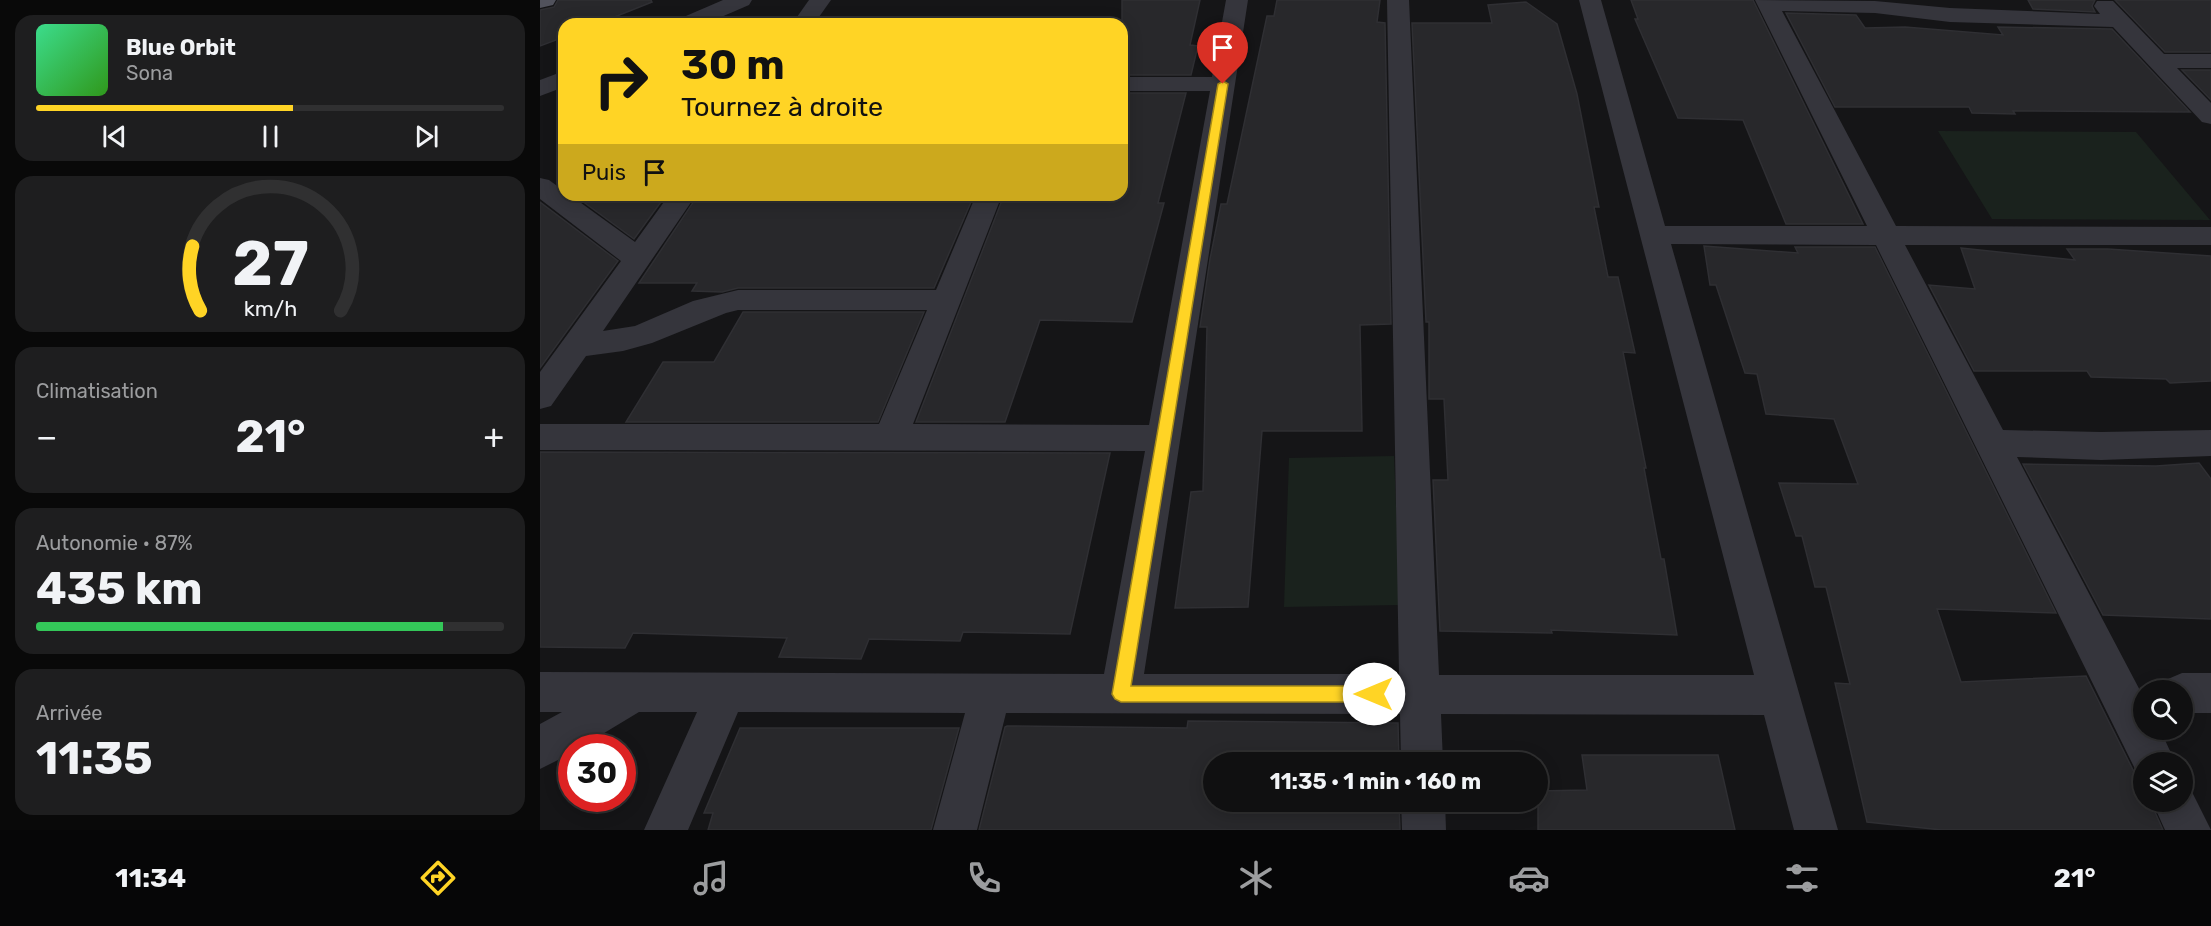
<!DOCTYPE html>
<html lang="fr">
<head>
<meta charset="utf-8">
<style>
  body { margin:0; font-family:Rubik,sans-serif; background:#1e1e1f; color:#f1f3f6; height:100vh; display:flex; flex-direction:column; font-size:22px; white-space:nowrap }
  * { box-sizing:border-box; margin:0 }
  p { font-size:20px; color:#9c9d9f }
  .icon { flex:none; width:33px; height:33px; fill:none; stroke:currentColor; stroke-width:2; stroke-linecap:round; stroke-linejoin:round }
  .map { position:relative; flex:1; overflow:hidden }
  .drawer { display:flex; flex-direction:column; gap:15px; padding:15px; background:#090909; width:540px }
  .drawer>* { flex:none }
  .guide { position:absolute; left:18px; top:18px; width:570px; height:183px; border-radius:18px; box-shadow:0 3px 15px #0003,0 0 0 2px #303031; background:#ffd425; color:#111; overflow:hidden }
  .fabs { position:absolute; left:1593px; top:680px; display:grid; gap:12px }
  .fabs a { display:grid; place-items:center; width:60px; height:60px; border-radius:50%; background:#101011; box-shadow:0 3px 15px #0003,0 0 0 2px #303031; font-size:30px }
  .speed { position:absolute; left:18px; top:734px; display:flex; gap:12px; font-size:30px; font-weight:700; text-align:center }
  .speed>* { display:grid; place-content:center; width:78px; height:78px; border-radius:50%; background:#101011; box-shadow:0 3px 15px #0003,0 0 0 2px #303031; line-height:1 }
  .speed .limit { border:9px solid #d22; background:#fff; color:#111 }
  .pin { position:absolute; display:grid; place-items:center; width:51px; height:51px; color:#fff; margin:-62px -26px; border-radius:50% 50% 50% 0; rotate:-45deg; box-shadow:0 0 6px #0007 }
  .pin .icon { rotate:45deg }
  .me { position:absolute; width:66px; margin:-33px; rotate:270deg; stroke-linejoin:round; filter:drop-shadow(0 0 4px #0008) }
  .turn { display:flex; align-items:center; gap:21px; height:126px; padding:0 24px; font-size:27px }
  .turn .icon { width:78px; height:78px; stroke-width:2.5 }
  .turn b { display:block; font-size:42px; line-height:51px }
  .then { display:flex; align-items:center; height:57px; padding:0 24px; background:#0003; gap:12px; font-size:22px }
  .big { font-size:45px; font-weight:700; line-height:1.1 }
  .drawer .widget { flex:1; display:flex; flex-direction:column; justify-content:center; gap:9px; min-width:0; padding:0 21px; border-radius:18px; background:#1e1e1f }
  .drawer .dial { align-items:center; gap:0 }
  .dial svg { height:156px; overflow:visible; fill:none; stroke:#303031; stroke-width:7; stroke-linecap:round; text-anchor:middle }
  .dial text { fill:#f1f3f6; stroke:none }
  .song { display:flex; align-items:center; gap:18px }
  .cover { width:72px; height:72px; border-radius:9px; background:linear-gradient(135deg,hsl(150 70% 55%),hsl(110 70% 35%)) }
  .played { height:6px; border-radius:3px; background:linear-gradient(90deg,#ffd425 55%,#303031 55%) }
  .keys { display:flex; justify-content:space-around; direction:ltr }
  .heat { display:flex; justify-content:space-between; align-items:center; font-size:33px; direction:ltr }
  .charge { height:9px; border-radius:4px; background:linear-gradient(90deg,#34c759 87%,#303031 0) }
  .trip { position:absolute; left:663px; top:752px; width:345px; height:60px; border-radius:30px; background:#101011; box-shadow:0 3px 15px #0003,0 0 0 2px #303031; font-weight:700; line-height:60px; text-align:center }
  .tabs { display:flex; height:96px; justify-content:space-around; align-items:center; background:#060607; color:#9c9d9f }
  .tabs .icon { width:42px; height:42px }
  .tabs .current { color:#ffd425 }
  .tabs b { font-size:27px; color:#f1f3f6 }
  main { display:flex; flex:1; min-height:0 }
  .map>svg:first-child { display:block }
</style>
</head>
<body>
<main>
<section class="drawer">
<div class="widget">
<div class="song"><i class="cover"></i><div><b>Blue Orbit</b><p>Sona</p></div></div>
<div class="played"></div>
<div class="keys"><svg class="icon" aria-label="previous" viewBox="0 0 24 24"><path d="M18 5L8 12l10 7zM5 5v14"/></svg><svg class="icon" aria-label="pause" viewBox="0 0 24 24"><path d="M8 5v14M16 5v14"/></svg><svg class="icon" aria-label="next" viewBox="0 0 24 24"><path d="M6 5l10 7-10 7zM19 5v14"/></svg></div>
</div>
<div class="widget dial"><svg viewBox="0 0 100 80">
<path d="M14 69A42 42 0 1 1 86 69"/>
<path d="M14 69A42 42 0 0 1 10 36" stroke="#ffd425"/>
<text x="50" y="56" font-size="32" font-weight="700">27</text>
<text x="50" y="72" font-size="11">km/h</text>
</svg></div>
<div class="widget"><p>Climatisation</p>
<div class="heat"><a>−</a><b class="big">21°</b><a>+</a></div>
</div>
<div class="widget"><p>Autonomie · 87%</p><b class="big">435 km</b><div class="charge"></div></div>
<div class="widget"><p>Arrivée</p><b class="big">11:35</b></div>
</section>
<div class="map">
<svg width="1671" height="830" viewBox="0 0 1671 830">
  <rect width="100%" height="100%" fill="#151517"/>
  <g fill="#1a221d">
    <path d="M 1398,131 L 1596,132 L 1670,220 L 1452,219 Z"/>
    <path d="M 854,456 L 860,605 L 744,607 L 749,458 Z"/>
  </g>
  <g fill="#28282b" stroke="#2f2f33" stroke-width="1.5">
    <path d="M 18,0 L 111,0 L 112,2 L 57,24 L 24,24 L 24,37 L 0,46 L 0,10 L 14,7 Z"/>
    <path d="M 582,0 L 660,0 L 650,45 L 658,46 L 651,75 L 582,75 Z"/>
    <path d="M 737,0 L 840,0 L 837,22 L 845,23 L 851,324 L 820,325 L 822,431 L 722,431 L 708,607 L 635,608 L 651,492 L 663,491 L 667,327 L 660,327 L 670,259 L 681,204 L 687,204 L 727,16 L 734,16 Z"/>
    <path d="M 1091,0 L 1213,0 L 1323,224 L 1246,224 L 1203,120 L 1138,118 L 1095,19 L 1098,19 Z"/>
    <path d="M 1488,0 L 1555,0 L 1552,6 L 1555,12 L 1493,9 Z"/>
    <path d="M 1575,0 L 1671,0 L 1671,52 L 1625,52 Z"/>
    <path d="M 986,2 L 1017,24 L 1037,94 L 1059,207 L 1054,207 L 1068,277 L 1078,277 L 1095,353 L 1083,352 L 1106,468 L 1104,468 L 1121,559 L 1124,559 L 1137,635 L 1011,630 L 1012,633 L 900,631 L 893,480 L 908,480 L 904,399 L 889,399 L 889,322 L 886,322 L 872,23 L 952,23 L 948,5 Z"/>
    <path d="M 1246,13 L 1316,15 L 1325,28 L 1365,27 L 1463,35 L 1458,27 L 1572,29 L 1650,112 L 1473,111 L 1475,114 L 1432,113 L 1429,107 L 1295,107 Z"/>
    <path d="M 1642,70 L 1671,70 L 1671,100 Z"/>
    <path d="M 582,93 L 646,93 L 618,203 L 624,203 L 592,322 L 500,320 L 465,422 L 376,422 L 464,195 L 582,195 Z"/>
    <path d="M 34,195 L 126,195 L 94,239 Z"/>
    <path d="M 158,195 L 434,195 L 394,288 L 198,288 L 182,292 L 152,291 L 157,283 L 99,283 Z"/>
    <path d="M 0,202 L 78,261 L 0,368 Z"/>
    <path d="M 1164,246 L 1258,253 L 1255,247 L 1335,247 L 1516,613 L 1397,609 L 1421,682 L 1546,676 L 1597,778 L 1604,781 L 1604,801 L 1610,801 L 1623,830 L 1402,830 L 1327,822 L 1295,683 L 1310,684 L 1286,587 L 1275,587 L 1262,536 L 1256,536 L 1239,483 L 1318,484 L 1294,419 L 1226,414 L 1217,374 L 1205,373 L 1176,285 L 1170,285 Z"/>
    <path d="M 1421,248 L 1535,260 L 1527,249 L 1568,249 L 1671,256 L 1671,381 L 1630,383 L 1626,379 L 1551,377 L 1547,371 L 1434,371 L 1389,285 L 1435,289 Z"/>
    <path d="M 203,312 L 384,312 L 338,422 L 86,422 L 123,362 L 174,362 Z"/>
    <path d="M 0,452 L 570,453 L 530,634 L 423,632 L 420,641 L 329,639 L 321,659 L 239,657 L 247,638 L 93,633 L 85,648 L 0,647 Z"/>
    <path d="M 1659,463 L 1671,479 L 1671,619 L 1563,615 L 1483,464 L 1616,466 Z"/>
    <path d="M 648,721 L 858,723 L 859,762 L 674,762 L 674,801 L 859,801 L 860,830 L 439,830 L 465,727 L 467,726 L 647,728 Z"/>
    <path d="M 200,728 L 419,728 L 391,830 L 168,830 L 173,813 L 164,813 Z"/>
    <path d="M 1042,755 L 1178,755 L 1195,830 L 998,830 L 998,791 L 1047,790 Z"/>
  </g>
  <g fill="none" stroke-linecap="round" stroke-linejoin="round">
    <g fill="#35353c" fill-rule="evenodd">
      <path d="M 183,0 L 212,0 L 209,5 L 165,24 L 136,24 L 139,19 Z"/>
      <path d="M 269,0 L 291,0 L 274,24 L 252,24 Z"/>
      <path d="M 686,0 L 708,0 L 604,674 L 859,674 L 847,0 L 869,0 L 899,675 L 1214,675 L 1039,0 L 1061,0 L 1125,226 L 1327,226 L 1215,0 L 1335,1 L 1410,8 L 1560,14 L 1554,6 L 1557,1 L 1573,1 L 1624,54 L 1671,54 L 1671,68 L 1637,68 L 1671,103 L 1671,124 L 1662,122 L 1573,27 L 1410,22 L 1335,13 L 1242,11 L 1356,226 L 1671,227 L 1671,245 L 1365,245 L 1463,430 L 1561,432 L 1671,430 L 1671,456 L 1561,460 L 1477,457 L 1604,698 L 1604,729 L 1620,729 L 1635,762 L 1604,762 L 1604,779 L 1599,777 L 1336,245 L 1131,244 L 1298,830 L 1254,830 L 1224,715 L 901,714 L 903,762 L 861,762 L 860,714 L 466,713 L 437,830 L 393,830 L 425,713 L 198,712 L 148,830 L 104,830 L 157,712 L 99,712 L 41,747 L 32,747 L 32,753 L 0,769 L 0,724 L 22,712 L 0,712 L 0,672 L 564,674 L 605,451 L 0,450 L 0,424 L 339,424 L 387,310 L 198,310 L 186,313 L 112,343 L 83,351 L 46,356 L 11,406 L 0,409 L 0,372 L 81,261 L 0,199 L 0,178 L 9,180 L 24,191 L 24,195 L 30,195 L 95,242 L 129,195 L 156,195 L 63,331 L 95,326 L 153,301 L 198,290 L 396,290 L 436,195 L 462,195 L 373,424 L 609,425 L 670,91 L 582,91 L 582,77 L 672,77 Z"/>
      <path d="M 24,71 L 24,87 L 0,96 L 0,80 Z"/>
      <path d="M 1642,673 L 1671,673 L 1671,713 L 1642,713 L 1642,690 L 1623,690 L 1628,679 Z"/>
      <path d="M 1642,783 L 1649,786 L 1671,830 L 1625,830 L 1612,801 L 1642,801 Z"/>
      <path d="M 861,801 L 905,801 L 906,830 L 862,830 Z"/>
    </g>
    <path fill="#51525c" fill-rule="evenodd" d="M 0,0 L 16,0 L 13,5 L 0,8 Z"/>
  </g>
  <path fill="#ffd425" stroke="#a68a18" stroke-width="1.5" d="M 683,81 L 688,84 L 591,686 L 834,686 L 840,689 L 842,694 L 840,700 L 834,702 L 581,702 L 575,699 L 572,694 L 678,84 Z"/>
</svg>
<div class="fabs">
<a><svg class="icon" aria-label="search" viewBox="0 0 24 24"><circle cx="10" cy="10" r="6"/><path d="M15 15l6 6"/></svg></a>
<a><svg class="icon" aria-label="layers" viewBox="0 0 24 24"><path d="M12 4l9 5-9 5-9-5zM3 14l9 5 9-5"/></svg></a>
</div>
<div class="speed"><div class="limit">30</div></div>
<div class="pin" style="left:683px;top:84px;background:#d93025"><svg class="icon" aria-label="arrive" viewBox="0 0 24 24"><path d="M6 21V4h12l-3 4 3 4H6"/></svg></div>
<svg class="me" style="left:834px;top:694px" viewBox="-20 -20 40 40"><circle r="19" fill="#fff"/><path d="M0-13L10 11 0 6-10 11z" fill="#ffd425"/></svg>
<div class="trip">11:35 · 1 min · 160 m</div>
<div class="guide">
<div class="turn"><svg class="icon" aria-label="right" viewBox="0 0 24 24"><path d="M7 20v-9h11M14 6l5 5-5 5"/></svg><div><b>30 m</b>Tournez à droite</div></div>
<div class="then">Puis<svg class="icon" aria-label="arrive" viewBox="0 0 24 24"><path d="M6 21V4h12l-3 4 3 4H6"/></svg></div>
</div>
</div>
</main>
<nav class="tabs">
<b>11:34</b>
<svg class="icon current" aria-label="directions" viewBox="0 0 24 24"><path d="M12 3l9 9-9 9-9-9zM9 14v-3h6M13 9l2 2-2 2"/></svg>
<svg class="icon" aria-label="music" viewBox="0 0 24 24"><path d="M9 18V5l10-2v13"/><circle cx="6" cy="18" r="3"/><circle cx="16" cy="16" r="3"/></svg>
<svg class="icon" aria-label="phone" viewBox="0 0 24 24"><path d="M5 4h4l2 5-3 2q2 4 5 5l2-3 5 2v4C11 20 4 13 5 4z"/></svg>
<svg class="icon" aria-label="climate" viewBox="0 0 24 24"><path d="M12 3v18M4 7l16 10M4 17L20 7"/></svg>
<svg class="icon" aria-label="car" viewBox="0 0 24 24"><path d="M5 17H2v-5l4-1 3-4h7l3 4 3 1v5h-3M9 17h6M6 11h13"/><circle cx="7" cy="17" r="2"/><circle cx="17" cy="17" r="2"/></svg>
<svg class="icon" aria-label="filters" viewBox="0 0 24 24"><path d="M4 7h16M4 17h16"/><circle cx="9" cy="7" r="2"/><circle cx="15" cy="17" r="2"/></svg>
<b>21°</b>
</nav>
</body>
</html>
